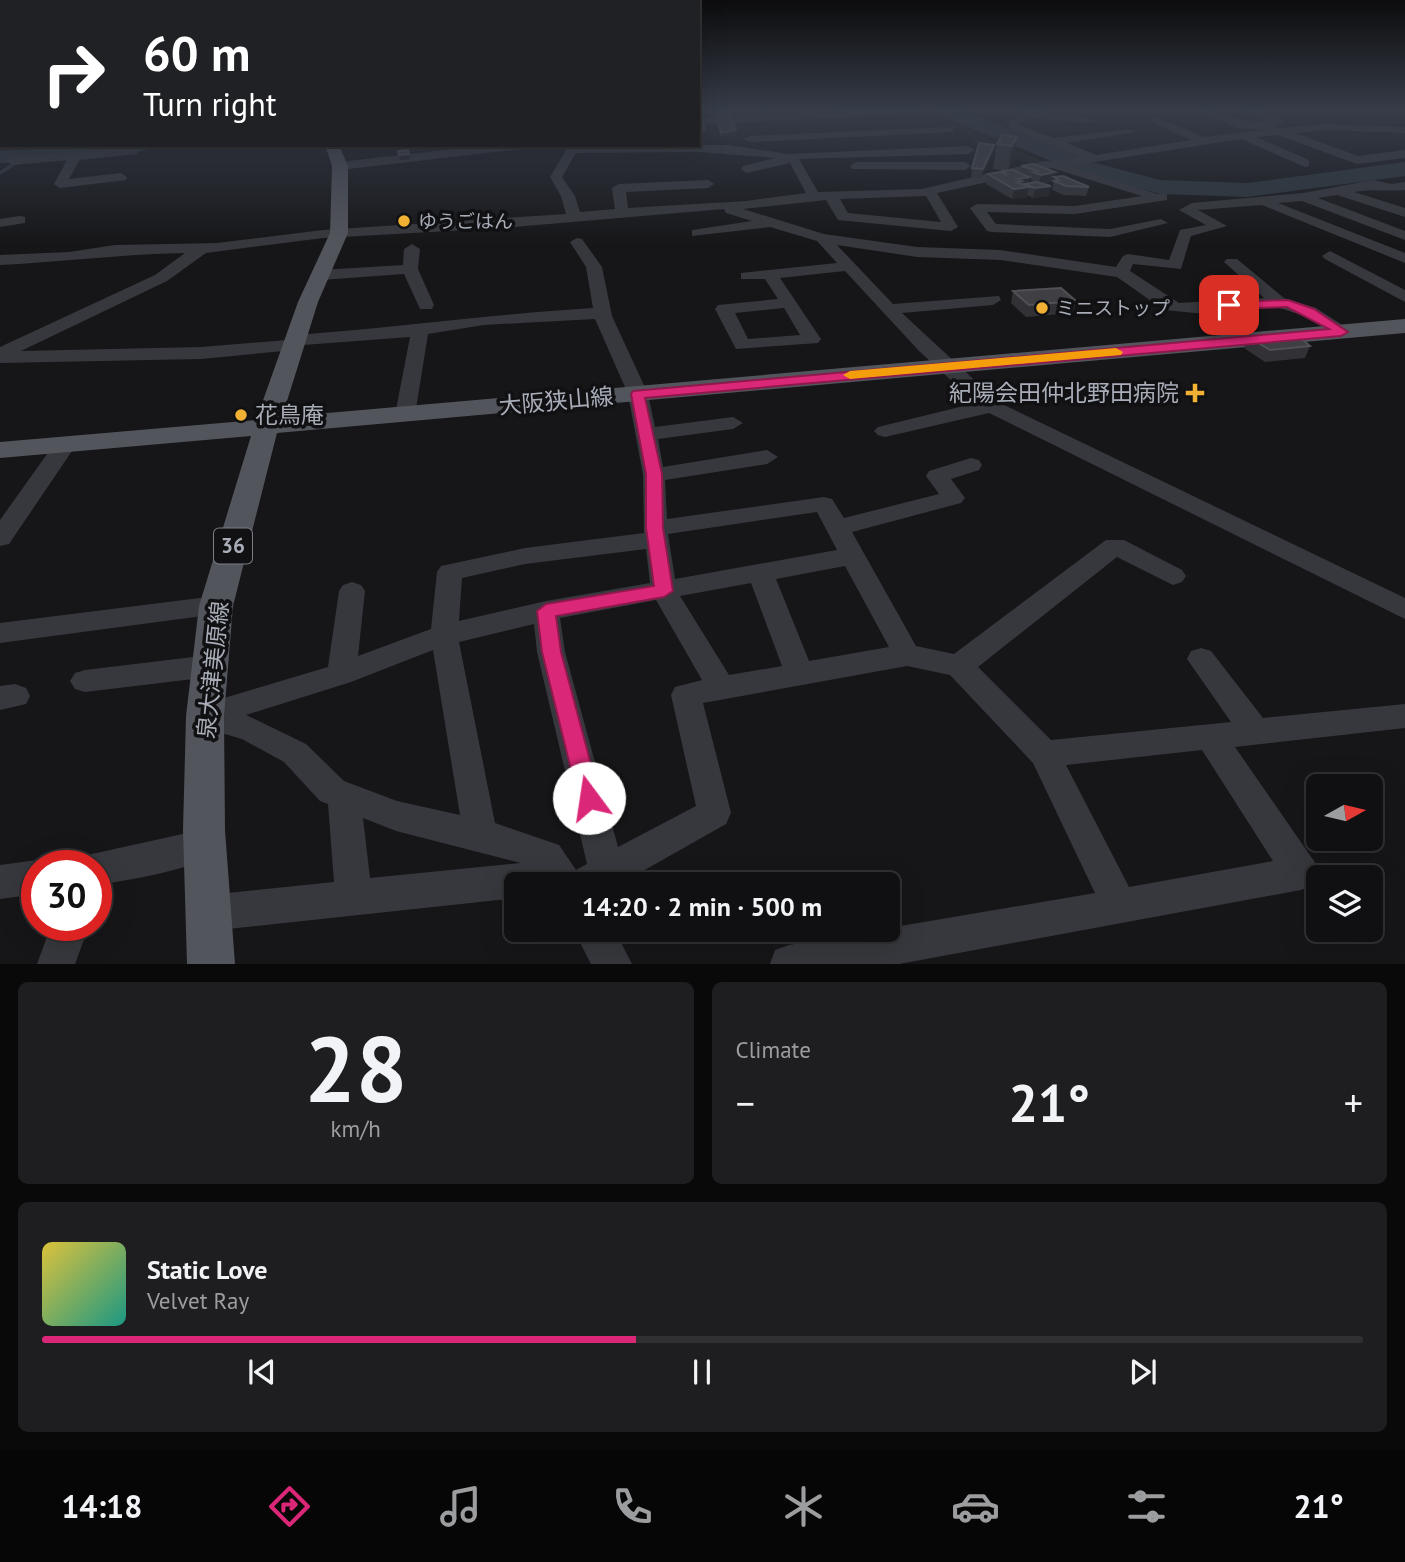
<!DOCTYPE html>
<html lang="en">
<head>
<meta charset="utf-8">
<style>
  body { margin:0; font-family:"PT Sans","Noto Sans JP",sans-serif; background:#1e1e20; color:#f1f3f6; height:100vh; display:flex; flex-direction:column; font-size:26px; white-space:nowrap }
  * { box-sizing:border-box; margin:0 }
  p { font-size:23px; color:#9c9d9f }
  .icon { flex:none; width:38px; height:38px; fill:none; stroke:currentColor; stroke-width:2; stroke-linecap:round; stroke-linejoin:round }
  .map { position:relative; height:964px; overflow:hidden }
  .drawer { display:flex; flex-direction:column; gap:18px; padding:18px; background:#09090a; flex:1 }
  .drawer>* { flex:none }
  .banner { position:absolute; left:0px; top:0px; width:700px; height:147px; box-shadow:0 7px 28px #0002,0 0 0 2px #303032; background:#202124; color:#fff; overflow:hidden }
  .needle { width:46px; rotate:82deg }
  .buttons { position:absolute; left:1306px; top:774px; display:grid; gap:14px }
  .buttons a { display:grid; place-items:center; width:77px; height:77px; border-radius:10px; background:#101012; box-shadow:0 7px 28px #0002,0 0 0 2px #303032; font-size:35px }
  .speed { position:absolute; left:21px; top:850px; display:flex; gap:14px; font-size:35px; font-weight:700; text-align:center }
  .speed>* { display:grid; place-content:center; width:91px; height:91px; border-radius:50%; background:#101012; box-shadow:0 7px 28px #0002,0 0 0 2px #303032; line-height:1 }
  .speed .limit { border:10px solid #d22; background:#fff; color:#111 }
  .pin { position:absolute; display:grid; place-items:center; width:60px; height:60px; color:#fff; margin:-30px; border-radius:14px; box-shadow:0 4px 10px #0006 }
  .me { position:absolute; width:77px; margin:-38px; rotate:346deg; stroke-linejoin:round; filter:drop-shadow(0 0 5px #0008) }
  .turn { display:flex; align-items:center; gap:24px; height:147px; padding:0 28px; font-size:32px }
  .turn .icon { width:91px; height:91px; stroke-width:2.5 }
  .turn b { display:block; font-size:49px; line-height:60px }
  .big { font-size:52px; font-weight:700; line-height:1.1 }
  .drawer .tile { flex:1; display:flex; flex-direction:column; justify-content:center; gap:10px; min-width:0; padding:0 24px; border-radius:10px; background:#1e1e20 }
  .drawer .dial { align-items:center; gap:0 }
  .dial b { font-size:91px; line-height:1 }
  .song { display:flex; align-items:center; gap:21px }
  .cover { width:84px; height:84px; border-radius:10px; background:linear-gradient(135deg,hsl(50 70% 55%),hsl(170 70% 35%)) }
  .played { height:7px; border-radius:4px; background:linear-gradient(90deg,#db2777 45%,#303032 45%) }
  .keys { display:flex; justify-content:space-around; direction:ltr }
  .heat { display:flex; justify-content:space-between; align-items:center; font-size:38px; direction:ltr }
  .drawer .tiles { flex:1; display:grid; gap:18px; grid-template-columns:1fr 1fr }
  .tile:last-child { grid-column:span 2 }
  .trip { position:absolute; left:504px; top:872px; width:396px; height:70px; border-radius:10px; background:#101012; box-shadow:0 7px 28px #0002,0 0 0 2px #303032; font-weight:700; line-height:70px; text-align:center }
  .tabs { display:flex; height:112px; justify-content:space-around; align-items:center; background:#060607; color:#9c9d9f }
  .tabs .icon { width:49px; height:49px }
  .tabs .current { color:#db2777 }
  .tabs b { font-size:32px; color:#f1f3f6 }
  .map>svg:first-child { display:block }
</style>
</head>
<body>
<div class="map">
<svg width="1405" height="964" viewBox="0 0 1405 964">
  <rect width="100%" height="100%" fill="#161618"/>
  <path fill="#1c231d" d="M 929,115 L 930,115 L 1045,162 L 1034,166 L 975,145 L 975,140 Z"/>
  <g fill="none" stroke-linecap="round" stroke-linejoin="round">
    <path stroke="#2c353c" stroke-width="3.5" d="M 0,173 L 20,160"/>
    <g fill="#2c353c" fill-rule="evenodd">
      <path d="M 935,110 L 960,110 L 1096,163 L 1160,180 L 1247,183 L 1405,162 L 1405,176 L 1247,197 L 1160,194 L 1080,173 L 937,114 Z"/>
      <path d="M 104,145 L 154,145 C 142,161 25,162 0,163 L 0,151 Z"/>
    </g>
    <g fill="#37383d" fill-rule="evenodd">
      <path d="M 872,110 L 919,111 L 914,114 L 706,124 L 701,121 L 706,118 Z"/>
      <path d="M 1012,110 L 1036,110 L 1096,120 L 1091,123 L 1032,118 L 1019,125 L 1054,138 L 1130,129 L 1136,132 L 1067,143 L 1096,155 L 1191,140 L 1152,122 L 1152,118 L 1156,117 L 1203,137 L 1264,130 L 1237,128 L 1198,110 C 1223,110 1242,126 1268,120 L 1244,110 L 1259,110 L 1284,119 L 1284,123 L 1274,126 L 1281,128 L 1326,124 L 1405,127 L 1405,133 L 1326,130 L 1295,133 L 1358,156 L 1405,150 L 1405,158 L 1357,164 L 1278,135 L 1256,137 L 1309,160 L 1309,166 L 1305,167 L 1241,139 L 1069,166 L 1157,194 L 1167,194 L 1167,200 L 1075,214 L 987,212 L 996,224 L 1110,229 L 1161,219 L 1168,223 L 1110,237 L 992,232 L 987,231 L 970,208 L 977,204 L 1075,206 L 1142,196 L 1052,168 L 937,193 L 958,227 L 951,231 L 838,220 L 826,200 L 743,209 L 824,234 L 917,247 L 1000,250 L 1116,267 L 1123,256 L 1128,254 L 1169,260 L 1180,230 L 1206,225 L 1179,210 L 1192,203 L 1303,193 L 1373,180 L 1391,184 L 1405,182 L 1405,190 C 1387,192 1372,188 1354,192 L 1405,208 L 1405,217 L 1337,195 L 1318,198 L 1405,231 L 1405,240 L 1302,201 L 1278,203 L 1405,253 L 1405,263 L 1262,205 L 1198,210 L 1227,226 L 1191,236 L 1181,269 L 1133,264 L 1130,271 L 1179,303 L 1264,298 L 1224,262 L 1227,259 L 1237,259 L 1284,298 L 1316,308 L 1347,328 L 1350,332 L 1341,337 L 1304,316 L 1277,307 L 1206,314 L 1164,310 L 1117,277 L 1000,260 L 917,257 L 837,245 L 893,304 L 999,296 L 1001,300 L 993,305 L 902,313 L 998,402 L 1405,598 L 1405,619 L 989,413 L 885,437 L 878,435 L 874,431 L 878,427 L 976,403 L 919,351 L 845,271 L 780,278 L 821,339 L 818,343 L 736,349 L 715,309 L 718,305 L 778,299 L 765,279 L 741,279 L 741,273 L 837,263 L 817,241 L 770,227 L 692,236 L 692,230 L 752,221 L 726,213 L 724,209 L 503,228 L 323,238 L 206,253 L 167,281 L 21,351 L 201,347 L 287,340 L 296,335 C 395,328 494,314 593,308 L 586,267 L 570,242 L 577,238 L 582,239 L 602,267 L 612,316 L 648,394 L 655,427 L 733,417 L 743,423 L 733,429 L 658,439 L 663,467 L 767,450 L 778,457 L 767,464 L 665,480 L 667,519 L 824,497 L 832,499 L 844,518 L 939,494 L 926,476 L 929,471 L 971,458 L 979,460 L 982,465 L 979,470 L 951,479 L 965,498 L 961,503 L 852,532 L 916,646 L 954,654 L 1106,540 L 1124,540 L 1182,570 L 1186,576 L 1182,582 L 1173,585 L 1117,557 L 978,667 L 1051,740 L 1231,722 L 1187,659 L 1191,651 L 1201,648 L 1211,651 L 1263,718 L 1405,704 L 1405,728 L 1235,747 L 1314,861 L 1319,873 L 1314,885 L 1301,890 L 899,964 L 770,964 L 775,950 L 789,945 L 1095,893 L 1033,763 L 950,675 L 907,666 L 703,703 L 731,813 L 726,824 L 620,884 L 516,884 L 516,898 L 209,931 L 196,926 L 191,913 L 196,900 L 209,895 L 334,882 L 328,804 L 320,801 L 284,762 L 242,739 L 194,725 L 190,716 L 194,707 L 328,667 L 339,591 L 343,585 L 352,582 L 361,585 L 365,591 L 358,656 L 431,629 L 437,572 L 441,566 L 525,548 L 644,533 L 643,475 L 628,394 L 595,319 L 484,325 L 428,334 L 415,415 L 405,421 L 395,415 L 410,337 L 303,345 L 294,350 L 201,359 L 0,363 L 0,347 L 155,275 L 185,253 C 123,254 62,262 0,265 L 0,255 L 69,252 L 115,245 L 217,243 L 323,230 L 566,214 L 561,196 L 550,177 L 566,150 L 559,145 L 728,145 L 788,154 L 968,146 L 974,150 L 968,154 L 799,159 L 818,192 L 922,189 L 1039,162 L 1080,157 L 1010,129 L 1008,122 L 1021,115 ZM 701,152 L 775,158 L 743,166 L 741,169 L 747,173 L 790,163 L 806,193 L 746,201 L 628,208 L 626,192 L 708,188 L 714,184 L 708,180 L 619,184 L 612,188 L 615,209 L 580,212 L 575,196 L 562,177 L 576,153 ZM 926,196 L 941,222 L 848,213 L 840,199 ZM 784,308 L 800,335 L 748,339 L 735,313 ZM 817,512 L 837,550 L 675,579 L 668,534 ZM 646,549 L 650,583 L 546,601 L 459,621 L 462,578 L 525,564 ZM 845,566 L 889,647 L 809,661 L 776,579 ZM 751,583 L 782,666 L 729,675 L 680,596 ZM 656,600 L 702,680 L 675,687 L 671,695 L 696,806 L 618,847 L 565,652 L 560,618 ZM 534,624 L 537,652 L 587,864 L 576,870 L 559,845 L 495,823 L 459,642 ZM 433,650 L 460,815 L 397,801 L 344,781 L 306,744 L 246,715 L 351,682 ZM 1202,750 L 1273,861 L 1129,887 L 1066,765 ZM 363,818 L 396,831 L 521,863 L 370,878 Z"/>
      <path d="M 949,127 L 955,130 L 953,132 L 750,142 L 744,139 L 750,136 Z"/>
      <rect x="0" y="137" width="2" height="6"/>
      <path d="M 488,145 L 527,145 L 521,149 L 340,170 L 334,166 L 340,162 Z"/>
      <path d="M 133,147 L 137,148 L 137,154 L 80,159 L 69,179 L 121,173 L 127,177 L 126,180 L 60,188 L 54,184 L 67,160 L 12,165 L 6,161 L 12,157 Z"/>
      <path d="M 856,162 L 965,162 L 971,166 L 965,170 L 852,169 L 850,166 Z"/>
      <path d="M 20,216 L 25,217 L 25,223 L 0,227 L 0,219 Z"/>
      <path d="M 412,244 L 420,249 L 418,269 L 434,305 L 432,309 L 420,309 L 404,274 L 321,280 L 313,275 L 321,270 L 403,265 L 404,249 Z"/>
      <path d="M 1330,251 L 1405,290 L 1405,302 L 1325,259 L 1322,256 Z"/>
      <path d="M 65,439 L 76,445 L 9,544 L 0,546 L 0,520 L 57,440 Z"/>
      <path d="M 216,596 L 225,599 L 229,606 L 225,613 L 0,643 L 0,623 Z"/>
      <path d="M 210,655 L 220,658 L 224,666 L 220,674 L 210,677 L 85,692 L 75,689 L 70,681 L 75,673 L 85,670 Z"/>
      <path d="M 15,684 L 26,688 L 30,696 L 26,704 L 0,710 L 0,686 Z"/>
      <path d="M 205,829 L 217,834 L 222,845 L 217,856 C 179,871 137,879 96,885 L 96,866 L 79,866 L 83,856 Z"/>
      <path d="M 37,860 L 50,866 L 37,866 L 37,894 L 0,899 L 0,865 Z"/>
      <path d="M 51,926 L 89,926 L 75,964 L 37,964 Z"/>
      <path d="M 573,929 L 614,929 L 632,964 L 591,964 Z"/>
    </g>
    <path fill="#53555c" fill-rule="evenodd" d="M 325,145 L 339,145 L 348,166 L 348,233 L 318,302 L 282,417 L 1405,319 L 1405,333 L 277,433 L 233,606 L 224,716 L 225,830 L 235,964 L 187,964 L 183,830 L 186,716 L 199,606 L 251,436 L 0,458 L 0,442 L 256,420 L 298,302 L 330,233 L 332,166 Z"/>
  </g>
  <g fill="#323236" fill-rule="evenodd">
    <path d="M 712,110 L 726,110 L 729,115 L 729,118 L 736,130 L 736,135 L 721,137 L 717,120 Z"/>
    <path d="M 1017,137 L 1012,161 L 1008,171 L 1020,173 L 1021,166 L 1055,172 L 1053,181 L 1043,184 L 1049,196 L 1033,198 L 1027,195 L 1027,197 L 1012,199 L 986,184 L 988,174 L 1002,173 L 1003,171 L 1007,171 L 993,169 L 997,144 ZM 1029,178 L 1032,179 L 1031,181 L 1033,182 L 1028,183 Z"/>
    <path d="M 578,145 L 594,145 L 591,149 L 578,148 Z"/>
    <path d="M 994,145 L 992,153 L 981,178 L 971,177 L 972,168 Z"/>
    <path d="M 1054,177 L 1089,187 L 1086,196 L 1064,195 L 1052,190 Z"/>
    <path d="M 1013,291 L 1076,301 L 1073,313 L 1026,317 L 1011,303 Z"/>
    <path d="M 1248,337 L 1310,346 L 1305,358 L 1265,362 L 1244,348 Z"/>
  </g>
  <g fill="#212124">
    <path d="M 705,129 L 705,134 L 698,134 L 698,130 Z"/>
    <path d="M 736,130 L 736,135 L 721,137 L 721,133 Z"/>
    <path d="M 1017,137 L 1012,161 L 1008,171 L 1012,146 Z"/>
    <path d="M 401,145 L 443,145 L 443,149 L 403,153 Z"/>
    <path d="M 994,145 L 992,153 L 981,178 L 983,169 Z"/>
    <path d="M 409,154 L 410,159 L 400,160 L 399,155 Z"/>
    <path d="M 1055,172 L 1053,181 L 1039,184 L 1041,175 Z"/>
    <path d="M 1029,177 L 1027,185 L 1025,184 L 1024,187 L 1029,187 L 1027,197 L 1012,199 L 1018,179 Z"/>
    <path d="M 1051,186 L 1049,196 L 1033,198 L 1035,188 Z"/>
  </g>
  <g fill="#3f3f44" stroke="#4f5156" stroke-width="2">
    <path d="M 698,110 L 699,110 L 705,129 L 698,130 Z"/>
    <path d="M 713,110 L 726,110 L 729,115 L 716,115 Z"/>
    <path d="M 717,118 L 731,118 L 736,130 L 721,133 Z"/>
    <rect x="0" y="126" width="2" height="9"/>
    <path d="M 1002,135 L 1017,137 L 1012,146 L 997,144 Z"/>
    <path d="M 979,143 L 994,145 L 983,169 L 972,168 Z"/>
    <path d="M 408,150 L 409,154 L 399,155 L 398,151 Z"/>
    <path d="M 1033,164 L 1055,172 L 1041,175 L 1033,172 L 1039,171 L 1021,166 Z"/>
    <path d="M 1013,170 L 1029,177 L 1018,179 L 1022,181 L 1017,182 L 1029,187 L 1014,189 L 988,174 L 1001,172 L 1007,175 L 1003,171 Z"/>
    <path d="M 1063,176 L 1089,187 L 1066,186 L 1054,181 L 1059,180 L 1054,177 Z"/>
    <path d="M 1036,182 L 1051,186 L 1035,188 L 1025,184 Z"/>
    <path d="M 1061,288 L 1076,301 L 1029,305 L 1013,291 Z"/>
    <path d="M 1283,333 L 1299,337 L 1310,346 L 1270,350 L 1248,337 Z"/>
  </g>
  <linearGradient id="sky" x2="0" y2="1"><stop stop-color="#0c0c0d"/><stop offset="0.45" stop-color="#363c48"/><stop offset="1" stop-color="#363c48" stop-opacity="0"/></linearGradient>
  <rect width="1405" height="245" fill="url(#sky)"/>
  <path fill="#db2777" stroke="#8e194d" stroke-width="2" d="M 1288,300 L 1314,309 L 1348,332 L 1341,336 L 645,398 L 662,474 L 663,528 L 673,591 L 664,597 L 556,616 L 561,652 L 600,798 L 597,806 L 589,809 L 580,806 L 542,652 L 537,611 L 546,604 L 654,586 L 646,528 L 646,474 L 631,394 L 633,391 L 1329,329 L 1287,307 L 1229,309 L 1223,305 L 1229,302 Z"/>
  <path fill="#f59e0b" d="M 1116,348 L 1123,352 L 1121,355 L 850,379 L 843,375 L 850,371 Z"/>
  <g fill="#f2b134" stroke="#111113" stroke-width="2.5">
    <circle cx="404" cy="221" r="7"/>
    <circle cx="1042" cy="308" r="7"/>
    <path d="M1191.5 382.5h7v7h7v7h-7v7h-7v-7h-7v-7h7z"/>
    <circle cx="241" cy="415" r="7"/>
  </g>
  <g text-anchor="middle" stroke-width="7" stroke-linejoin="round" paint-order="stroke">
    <g font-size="19" fill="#a8adb8" stroke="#111113" text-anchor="start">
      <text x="418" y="228">ゆうごはん</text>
      <text x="1056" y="315">ミニストップ</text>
    </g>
    <rect fill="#111113" stroke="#7b7e86" stroke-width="2" x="214" y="528.5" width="38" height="35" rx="5"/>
    <g font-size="21" font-weight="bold" fill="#a8adb8">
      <text x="233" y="553">36</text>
    </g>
    <g font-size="23" fill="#a8adb8" stroke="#111113" text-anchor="end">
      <text x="1179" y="401">紀陽会田仲北野田病院</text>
      <text x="255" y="423" text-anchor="start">花鳥庵</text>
    </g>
    <g font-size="23" fill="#a8adb8" stroke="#111113">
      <text transform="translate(556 401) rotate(-5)" y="8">大阪狭山線</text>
      <text transform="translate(213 670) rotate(-84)" y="8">泉大津美原線</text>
    </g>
  </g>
</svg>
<div class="buttons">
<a><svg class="needle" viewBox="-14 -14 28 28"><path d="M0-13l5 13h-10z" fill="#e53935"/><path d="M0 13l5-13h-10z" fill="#9c9d9f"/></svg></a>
<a><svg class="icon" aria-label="layers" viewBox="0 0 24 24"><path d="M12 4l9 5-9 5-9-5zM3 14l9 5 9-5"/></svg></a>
</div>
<div class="speed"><div class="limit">30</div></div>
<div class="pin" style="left:1229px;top:305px;background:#d93025"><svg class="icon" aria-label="arrive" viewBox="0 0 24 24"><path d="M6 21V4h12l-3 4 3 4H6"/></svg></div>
<svg class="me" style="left:589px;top:798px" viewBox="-20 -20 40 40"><circle r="19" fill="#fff"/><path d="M0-13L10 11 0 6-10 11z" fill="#db2777"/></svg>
<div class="trip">14:20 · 2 min · 500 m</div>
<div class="banner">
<div class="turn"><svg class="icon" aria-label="right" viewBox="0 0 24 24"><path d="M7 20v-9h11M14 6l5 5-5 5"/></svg><div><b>60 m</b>Turn right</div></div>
</div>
</div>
<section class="drawer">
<div class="tiles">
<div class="tile dial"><b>28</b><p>km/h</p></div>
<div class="tile"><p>Climate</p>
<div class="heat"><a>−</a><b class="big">21°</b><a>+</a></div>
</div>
<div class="tile">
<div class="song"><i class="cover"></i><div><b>Static Love</b><p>Velvet Ray</p></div></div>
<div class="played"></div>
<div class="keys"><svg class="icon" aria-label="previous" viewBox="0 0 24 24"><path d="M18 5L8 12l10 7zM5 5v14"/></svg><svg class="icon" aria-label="pause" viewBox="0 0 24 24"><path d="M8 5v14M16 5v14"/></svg><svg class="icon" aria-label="next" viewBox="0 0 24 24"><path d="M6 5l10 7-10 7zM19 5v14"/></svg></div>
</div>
</div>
</section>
<nav class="tabs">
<b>14:18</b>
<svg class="icon current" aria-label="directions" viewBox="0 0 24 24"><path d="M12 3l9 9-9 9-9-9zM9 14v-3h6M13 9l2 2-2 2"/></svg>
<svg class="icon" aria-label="music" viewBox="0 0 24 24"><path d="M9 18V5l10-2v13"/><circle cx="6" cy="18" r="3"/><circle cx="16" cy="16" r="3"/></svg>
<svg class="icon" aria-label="phone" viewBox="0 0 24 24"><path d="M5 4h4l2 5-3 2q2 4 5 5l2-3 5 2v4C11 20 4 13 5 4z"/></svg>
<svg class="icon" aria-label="climate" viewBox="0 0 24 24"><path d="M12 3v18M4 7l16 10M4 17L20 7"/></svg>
<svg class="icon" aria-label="car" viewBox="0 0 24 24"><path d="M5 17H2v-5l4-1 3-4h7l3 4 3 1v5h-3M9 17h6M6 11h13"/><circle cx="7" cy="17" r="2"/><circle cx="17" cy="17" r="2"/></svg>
<svg class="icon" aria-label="filters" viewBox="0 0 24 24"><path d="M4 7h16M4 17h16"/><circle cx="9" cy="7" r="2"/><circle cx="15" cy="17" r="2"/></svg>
<b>21°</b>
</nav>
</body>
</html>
